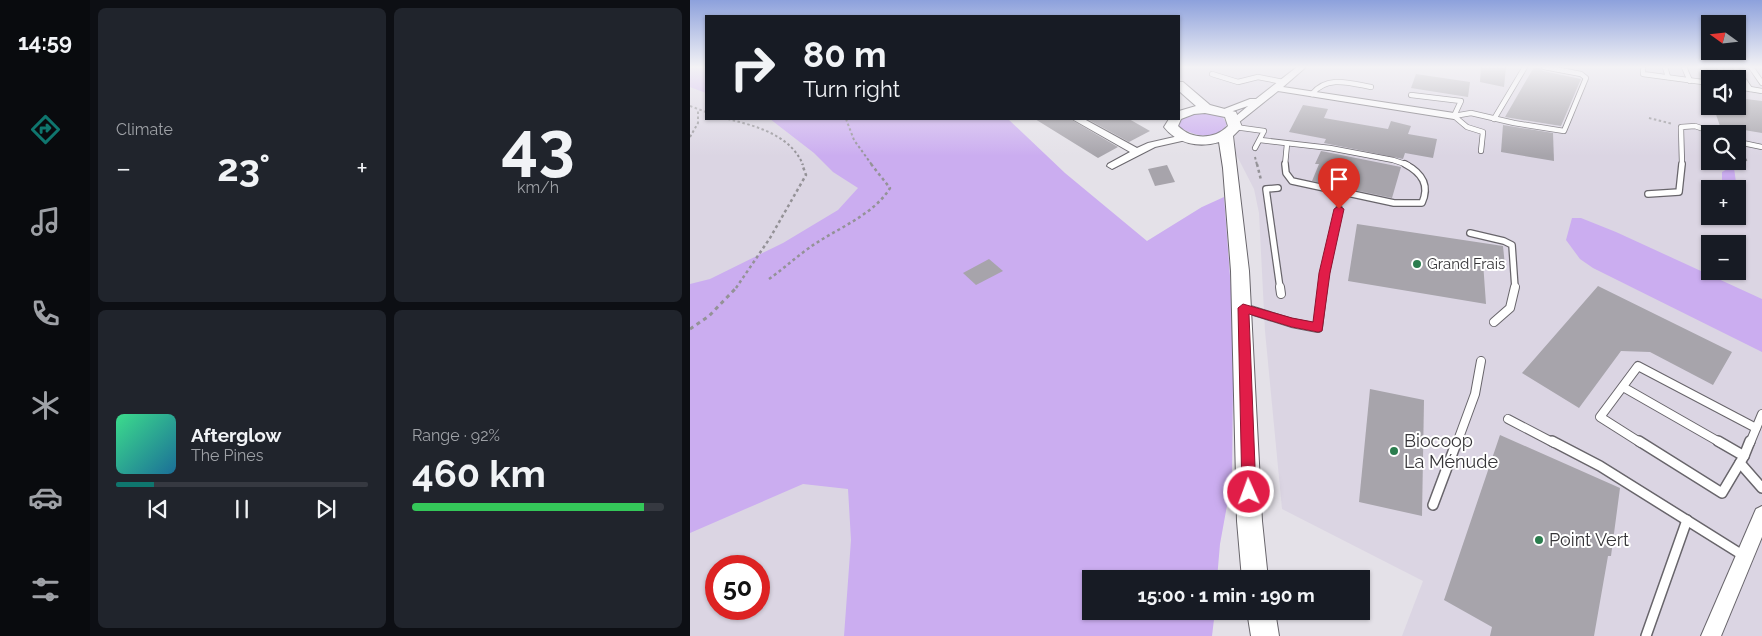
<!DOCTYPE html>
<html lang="en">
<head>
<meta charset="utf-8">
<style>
  body { margin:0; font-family:Raleway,sans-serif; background:#20242c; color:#f1f3f6; height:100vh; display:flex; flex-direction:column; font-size:19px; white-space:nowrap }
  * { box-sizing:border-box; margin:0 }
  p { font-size:16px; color:#9ea1a6 }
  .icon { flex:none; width:28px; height:28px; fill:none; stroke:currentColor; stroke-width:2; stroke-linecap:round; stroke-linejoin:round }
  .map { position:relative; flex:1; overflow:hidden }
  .details { display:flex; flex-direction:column; gap:8px; padding:8px; background:#0d0f14; width:600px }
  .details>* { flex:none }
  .guide { position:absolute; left:15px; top:15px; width:475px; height:105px; border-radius:0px; box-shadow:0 1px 4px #0004; background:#171b24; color:#f1f3f6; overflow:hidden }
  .needle { width:32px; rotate:285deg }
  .controls { position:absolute; left:1011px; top:15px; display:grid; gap:10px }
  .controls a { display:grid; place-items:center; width:45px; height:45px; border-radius:0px; background:#171b24; box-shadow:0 1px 4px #0004; font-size:25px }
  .speed { position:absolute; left:15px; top:555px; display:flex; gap:10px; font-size:25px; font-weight:700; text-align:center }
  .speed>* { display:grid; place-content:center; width:65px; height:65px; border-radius:50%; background:#171b24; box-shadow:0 1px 4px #0004; line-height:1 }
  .speed .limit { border:8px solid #d22; background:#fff; color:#111 }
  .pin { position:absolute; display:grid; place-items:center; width:42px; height:42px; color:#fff; margin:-51px -21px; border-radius:50% 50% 50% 0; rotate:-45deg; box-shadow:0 0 5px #0007 }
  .pin .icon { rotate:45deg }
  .me { position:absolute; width:55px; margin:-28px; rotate:358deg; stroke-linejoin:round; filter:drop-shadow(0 0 4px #0008) }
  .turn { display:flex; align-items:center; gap:18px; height:105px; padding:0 15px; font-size:22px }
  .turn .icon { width:65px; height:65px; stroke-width:2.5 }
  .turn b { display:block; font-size:35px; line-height:42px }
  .big { font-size:38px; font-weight:700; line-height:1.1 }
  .details .tile { flex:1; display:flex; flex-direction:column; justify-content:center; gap:8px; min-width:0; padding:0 18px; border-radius:8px; background:#20242c }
  .details .dial { align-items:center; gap:0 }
  .dial b { font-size:65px; line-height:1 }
  .song { display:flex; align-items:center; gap:15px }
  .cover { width:60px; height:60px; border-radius:8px; background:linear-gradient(135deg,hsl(150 70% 55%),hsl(200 70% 35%)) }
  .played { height:5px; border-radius:2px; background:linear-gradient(90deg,#0f766e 15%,#363941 15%) }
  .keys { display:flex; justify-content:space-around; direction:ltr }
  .heat { display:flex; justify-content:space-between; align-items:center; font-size:28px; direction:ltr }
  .charge { height:8px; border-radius:4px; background:linear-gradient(90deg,#34c759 92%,#363941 0) }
  .details .tiles { flex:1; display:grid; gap:8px; grid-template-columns:repeat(2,1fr) }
  .trip { position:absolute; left:392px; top:570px; width:288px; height:50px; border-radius:0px; background:#171b24; box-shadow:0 1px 4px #0004; font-weight:700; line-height:50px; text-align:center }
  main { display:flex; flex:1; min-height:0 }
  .menu { display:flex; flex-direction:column; width:90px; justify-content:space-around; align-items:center; background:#090b0e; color:#9ea1a6 }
  .menu .icon { width:35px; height:35px }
  .menu .selected { color:#0f766e }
  .menu b { font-size:22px; color:#f1f3f6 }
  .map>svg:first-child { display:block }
</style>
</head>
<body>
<main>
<nav class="menu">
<b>14:59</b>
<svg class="icon selected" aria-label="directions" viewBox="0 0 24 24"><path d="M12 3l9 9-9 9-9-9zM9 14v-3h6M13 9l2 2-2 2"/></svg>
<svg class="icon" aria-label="music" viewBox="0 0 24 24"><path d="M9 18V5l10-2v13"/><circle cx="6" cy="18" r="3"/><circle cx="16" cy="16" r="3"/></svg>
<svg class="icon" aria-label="phone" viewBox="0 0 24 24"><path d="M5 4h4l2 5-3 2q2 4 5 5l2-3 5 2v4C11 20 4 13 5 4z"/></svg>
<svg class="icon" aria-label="climate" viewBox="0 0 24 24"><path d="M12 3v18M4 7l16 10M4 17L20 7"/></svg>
<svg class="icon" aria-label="car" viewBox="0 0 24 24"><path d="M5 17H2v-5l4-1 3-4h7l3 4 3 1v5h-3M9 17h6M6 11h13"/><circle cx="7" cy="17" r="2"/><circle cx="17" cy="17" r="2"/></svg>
<svg class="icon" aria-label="filters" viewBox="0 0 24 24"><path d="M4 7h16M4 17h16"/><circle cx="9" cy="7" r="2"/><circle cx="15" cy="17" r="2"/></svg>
</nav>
<section class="details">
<div class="tiles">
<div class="tile"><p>Climate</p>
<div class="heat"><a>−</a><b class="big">23°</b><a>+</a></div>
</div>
<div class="tile dial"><b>43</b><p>km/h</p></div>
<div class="tile">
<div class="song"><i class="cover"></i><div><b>Afterglow</b><p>The Pines</p></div></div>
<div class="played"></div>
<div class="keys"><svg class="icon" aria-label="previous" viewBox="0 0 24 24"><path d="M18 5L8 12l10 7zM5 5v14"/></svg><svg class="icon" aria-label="pause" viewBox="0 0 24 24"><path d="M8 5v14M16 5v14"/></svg><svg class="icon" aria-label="next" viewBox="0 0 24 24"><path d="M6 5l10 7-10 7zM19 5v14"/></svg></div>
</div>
<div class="tile"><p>Range · 92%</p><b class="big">460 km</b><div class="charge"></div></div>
</div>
</section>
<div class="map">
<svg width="1072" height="636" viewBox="0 0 1072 636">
  <rect width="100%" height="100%" fill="#e4e1e8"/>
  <g fill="#dbd5e3" fill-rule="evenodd">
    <path d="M 0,67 L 16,67 L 16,119 L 227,119 L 226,386 L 512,207 L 520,279 L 315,636 L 0,636 ZM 26,566 L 69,566 L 69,609 L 26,609 Z"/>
    <path d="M 489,67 L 1072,67 L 1072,636 L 712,636 L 733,581 L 592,509 L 575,331 L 569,213 L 564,189 L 546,154 L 544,137 L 553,120 L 547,112 L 534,108 L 518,105 L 489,77 ZM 1020,79 L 1048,79 L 1048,106 L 1020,106 ZM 1020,134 L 1048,134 L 1048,161 L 1020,161 ZM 1020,189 L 1048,189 L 1048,216 L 1020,216 ZM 1020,244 L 1048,244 L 1048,271 L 1020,271 Z"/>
  </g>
  <g fill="#cbadf0">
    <path d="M 0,67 L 16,67 L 16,93 L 0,87 Z"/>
    <path d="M 513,111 L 532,116 L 537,124 C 528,142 503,136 489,127 L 489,123 L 494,116 Z"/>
    <path d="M 80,119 L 318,119 L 375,173 L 457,241 L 512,207 L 534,197 L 541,289 L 543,383 L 542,478 L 530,544 L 527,579 L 401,579 L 401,611 L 525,611 L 522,636 L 154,636 L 161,540 L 158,489 L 113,484 L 0,533 L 0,284 L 20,279 L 93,243 L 148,210 L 168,188 L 143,172 L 124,153 Z"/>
    <path d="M 1029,161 L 1043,161 L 1047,189 L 1032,188 L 1032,172 L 1041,167 Z"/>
    <path d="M 882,218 L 891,218 L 926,232 L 1072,299 L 1072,352 L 903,268 L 890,259 L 876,240 Z"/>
  </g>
  <g fill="#a7a4ab">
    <path d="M 791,67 L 816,67 L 814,87 L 790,82 Z"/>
    <path d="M 844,67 L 850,68 L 853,71 L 891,79 L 871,126 L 815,117 Z"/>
    <path d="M 726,74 L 780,82 L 778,97 L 721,88 Z"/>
    <path d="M 1048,98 L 1072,101 L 1072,133 L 1030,126 L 1023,106 L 1048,106 Z"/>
    <path d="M 613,105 L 638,109 L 634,118 L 698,129 L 701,121 L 721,126 L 718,134 L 747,139 L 743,158 L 715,153 L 713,159 L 634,143 L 636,139 L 599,132 Z"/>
    <path d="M 345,119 L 380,119 L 428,147 L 408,158 Z"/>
    <path d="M 397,119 L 439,119 L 460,131 L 439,142 Z"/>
    <path d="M 813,125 L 863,133 L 864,161 L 811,152 Z"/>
    <path d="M 631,151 L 711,167 L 702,198 L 622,181 L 629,164 L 625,164 Z"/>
    <path d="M 477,165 L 485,182 L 465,186 L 458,169 Z"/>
    <path d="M 667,224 L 813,246 L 815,266 L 793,262 L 796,304 L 658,281 Z"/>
    <path d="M 299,259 L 313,271 L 286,285 L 273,273 Z"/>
    <path d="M 908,286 L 1042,352 L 1023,385 L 960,352 L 931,351 L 889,408 L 832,373 Z"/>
    <path d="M 680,389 L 734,400 L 732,516 L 669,502 Z"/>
    <path d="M 810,435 L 930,488 L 921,556 L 918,556 L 904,636 L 800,636 L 802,627 L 754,600 Z"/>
  </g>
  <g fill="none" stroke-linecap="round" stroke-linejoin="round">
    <g stroke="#68656b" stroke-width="6">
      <g id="lane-far3">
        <path d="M 953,67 L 953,74 L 1020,83"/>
        <path d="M 975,67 L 978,77"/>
        <path d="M 994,67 L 1000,81"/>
        <path d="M 1013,67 L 1020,80"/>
        <path d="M 1029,67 L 1036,79"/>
        <path d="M 1045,67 L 1060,89"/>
        <path d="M 1061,67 L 1072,83"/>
        <path d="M 522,74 L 548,82 L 568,77 L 593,82"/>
        <path d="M 1048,87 L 1072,91"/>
        <path d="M 622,94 C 637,75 660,83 681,87"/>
        <path d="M 721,95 L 771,101 L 764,116"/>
        <path d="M 804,119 L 835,67"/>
        <path d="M 545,127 L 574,131 L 565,148"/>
        <path d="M 570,140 L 640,148 L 703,160 L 718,165"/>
        <path d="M 1048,142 L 1072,147"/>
        <path d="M 791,151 L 793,132 L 777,127 L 764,116 L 781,113 L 824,123 L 874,131 L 896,78 L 891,74 L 854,67"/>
        <path d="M 595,165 L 597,144"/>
        <path d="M 992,165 L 991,127 L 1005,126 L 1028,134"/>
      </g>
    </g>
    <g stroke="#68656b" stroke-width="8">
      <g id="lane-far2">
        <path d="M 595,164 L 596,173 L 602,181 L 704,203 L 732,203 C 740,185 732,173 715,164"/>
        <path d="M 588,188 L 576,189 L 590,288"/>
        <path d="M 958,194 L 989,192 L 992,164"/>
        <path d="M 780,233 L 814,241 L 822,245 L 825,288"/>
        <path d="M 633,288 L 649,209"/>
      </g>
    </g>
    <g stroke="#68656b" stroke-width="10">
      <g id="lane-far1">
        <path d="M 590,287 L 591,294"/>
        <path d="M 554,308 L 602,323 L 628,328 L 633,287"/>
        <path d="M 804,322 L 820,308 L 825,287"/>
        <path d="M 933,387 L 1031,443"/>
        <path d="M 818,419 L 864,443"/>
        <path d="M 767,443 L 785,394 L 791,361"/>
        <path d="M 951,443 L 910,417 L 948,366 L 1066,428"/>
        <path d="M 1060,443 L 1072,414"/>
      </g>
    </g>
    <g stroke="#68656b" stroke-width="12">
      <g id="lane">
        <path d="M 862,441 L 910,466 L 1054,556"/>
        <path d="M 949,441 L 1032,493 L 1054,456 L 1060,441"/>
        <path d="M 1028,441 L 1054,456"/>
        <path d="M 1050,463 L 1072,488"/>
        <path d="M 743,505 L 767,441"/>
        <path d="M 956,636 L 997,520"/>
      </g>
    </g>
    <g stroke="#68656b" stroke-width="2">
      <g id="street">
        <path d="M 607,67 L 616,67 L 593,87 L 764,113 L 769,116 L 764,119 L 588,91 L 548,123 L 542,123 L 540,121 L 558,106 L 534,114 L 529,111 L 560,99 L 566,99 Z"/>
        <path d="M 382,119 L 394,119 L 447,148 L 458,143 L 493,135 L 498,138 L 496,140 L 465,147 L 422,169 L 417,166 L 418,164 L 440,152 Z"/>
        <path d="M 1072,506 L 1072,537 L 1031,636 L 1011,636 L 1066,509 Z"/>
      </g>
    </g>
    <g stroke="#68656b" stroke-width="2">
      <g id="secondary">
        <path d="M 489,82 L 493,82 L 520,105 L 546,112 L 552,127 L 543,136 L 559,271 L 572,521 L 578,579 L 552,579 L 547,521 L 541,271 L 533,168 L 529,142 C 509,148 487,144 474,127 L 479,119 L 489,119 L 489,111 L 506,106 L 489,91 ZM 515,113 L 535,117 L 538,126 C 524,140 502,140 488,126 L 491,119 L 504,114 Z"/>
        <path d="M 557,611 L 585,611 L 589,636 L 561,636 Z"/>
      </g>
    </g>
    <g stroke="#949297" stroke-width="2" stroke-dasharray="2.5 2.5" stroke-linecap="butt">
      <path d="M 0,106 L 16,112"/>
      <path d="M 959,118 L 983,124"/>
      <path d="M 38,119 C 66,126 101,135 113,165"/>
      <path d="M 156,119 L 164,140 L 182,165"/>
      <path d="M 0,137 L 8,123 L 8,110"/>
      <path d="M 1054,154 L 1057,163"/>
      <path d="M 565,157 L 567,165"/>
    </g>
    <g stroke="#949297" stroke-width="2.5" stroke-dasharray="3 3" stroke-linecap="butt">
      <path d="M 567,164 L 571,180"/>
      <path d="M 79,279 C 93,269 105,258 119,248 C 145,229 183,216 200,188 L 181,164"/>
      <path d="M 46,288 L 80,238 L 116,175 L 112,164"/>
    </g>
    <path stroke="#949297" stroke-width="3" stroke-dasharray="4 4" stroke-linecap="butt" d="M 0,329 L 19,316 L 47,287"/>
    <use href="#lane-far3" stroke="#fff" stroke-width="4.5"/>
    <use href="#lane-far2" stroke="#fff" stroke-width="5.5"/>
    <use href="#lane-far1" stroke="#fff" stroke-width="8"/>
    <use href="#lane" stroke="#fff" stroke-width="9"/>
    <use href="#street" fill="#fff" fill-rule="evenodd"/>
    <use href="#secondary" fill="#fff" fill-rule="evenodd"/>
  </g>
  <linearGradient id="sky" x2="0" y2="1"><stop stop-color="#8da1dc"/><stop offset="0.43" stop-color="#f3f2f5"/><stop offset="1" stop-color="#f3f2f5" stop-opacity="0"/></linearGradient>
  <rect width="1072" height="156" fill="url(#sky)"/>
  <path fill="#e11d48" stroke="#92132f" d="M 649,206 L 654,209 L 640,273 L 632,331 L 628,332 L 602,327 L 559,314 L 566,492 L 564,497 L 559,499 L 554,497 L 552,492 L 548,308 L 553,304 L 602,318 L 623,322 L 629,273 L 644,209 Z"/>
  <g fill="#2b7d4e" stroke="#fff" stroke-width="2">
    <circle cx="727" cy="264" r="5"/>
    <circle cx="704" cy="451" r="5"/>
    <circle cx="849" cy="540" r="5"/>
  </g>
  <g text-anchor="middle" stroke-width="4" stroke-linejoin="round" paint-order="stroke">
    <g font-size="15" fill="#363538" stroke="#fff" text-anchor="start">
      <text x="737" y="269">Grand Frais</text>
    </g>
    <g font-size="18" fill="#363538" stroke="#fff" text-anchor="start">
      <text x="714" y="447">Biocoop<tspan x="714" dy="21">La Ménude</tspan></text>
      <text x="859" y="546">Point Vert</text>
    </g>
  </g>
</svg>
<div class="controls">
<a><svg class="needle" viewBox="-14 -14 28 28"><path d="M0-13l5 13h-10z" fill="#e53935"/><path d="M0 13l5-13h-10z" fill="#9ea1a6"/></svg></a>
<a><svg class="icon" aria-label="sound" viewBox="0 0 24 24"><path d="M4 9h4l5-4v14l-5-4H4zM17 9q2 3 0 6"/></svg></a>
<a><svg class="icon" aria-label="search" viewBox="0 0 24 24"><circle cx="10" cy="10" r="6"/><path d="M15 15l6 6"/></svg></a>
<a>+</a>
<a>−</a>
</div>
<div class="speed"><div class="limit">50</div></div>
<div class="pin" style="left:649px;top:209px;background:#d93025"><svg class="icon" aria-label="arrive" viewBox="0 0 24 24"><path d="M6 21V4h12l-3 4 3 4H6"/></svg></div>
<svg class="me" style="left:559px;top:492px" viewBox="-20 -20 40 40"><circle r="17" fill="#e11d48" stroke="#fff" stroke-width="3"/><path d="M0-11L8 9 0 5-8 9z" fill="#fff"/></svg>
<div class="trip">15:00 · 1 min · 190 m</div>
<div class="guide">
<div class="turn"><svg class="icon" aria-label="right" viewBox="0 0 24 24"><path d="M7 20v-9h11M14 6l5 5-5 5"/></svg><div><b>80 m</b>Turn right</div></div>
</div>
</div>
</main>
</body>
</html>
